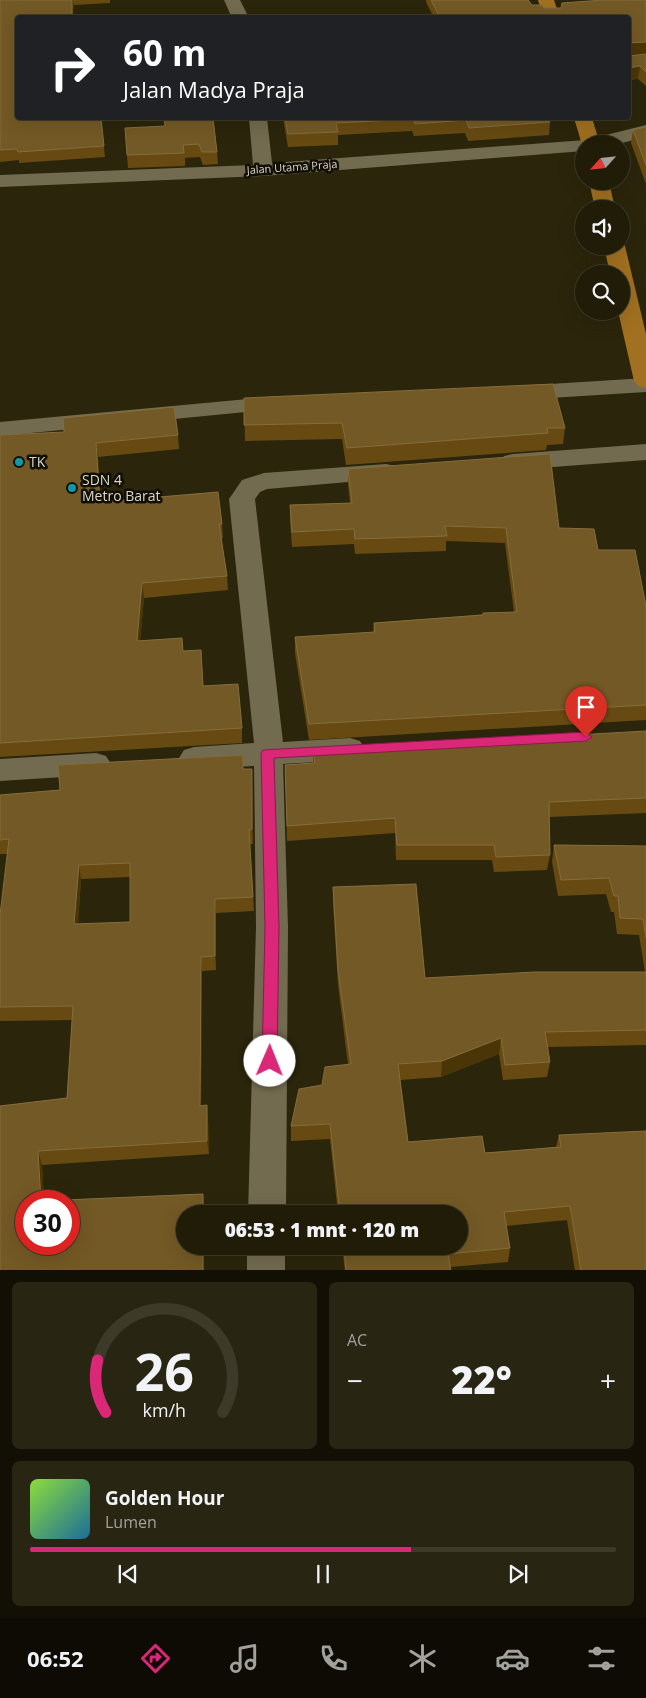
<!DOCTYPE html>
<html lang="id">
<head>
<meta charset="utf-8">
<style>
  body { margin:0; font-family:"Open Sans",sans-serif; background:#282512; color:#f1f3f6; height:100vh; display:flex; flex-direction:column; font-size:19px; white-space:nowrap }
  * { box-sizing:border-box; margin:0 }
  p { font-size:16px; color:#a2a19c }
  .icon { flex:none; width:28px; height:28px; fill:none; stroke:currentColor; stroke-width:2; stroke-linecap:round; stroke-linejoin:round }
  .map { position:relative; height:1270px; overflow:hidden }
  .drawer { display:flex; flex-direction:column; gap:12px; padding:12px; background:#120f04; flex:1 }
  .drawer>* { flex:none }
  .top-card { position:absolute; left:15px; top:15px; width:616px; height:105px; border-radius:5px; box-shadow:0 5px 20px #0002,0 0 0 1px #3d3a29; background:#202124; color:#fff; overflow:hidden }
  .needle { width:32px; rotate:243deg }
  .fabs { position:absolute; left:575px; top:135px; display:grid; gap:10px }
  .fabs a { display:grid; place-items:center; width:55px; height:55px; border-radius:50%; background:#201c08; box-shadow:0 5px 20px #0002,0 0 0 1px #3d3a29; font-size:25px }
  .speed { position:absolute; left:15px; top:1190px; display:flex; gap:10px; font-size:25px; font-weight:700; text-align:center }
  .speed>* { display:grid; place-content:center; width:65px; height:65px; border-radius:50%; background:#201c08; box-shadow:0 5px 20px #0002,0 0 0 1px #3d3a29; line-height:1 }
  .speed .limit { border:8px solid #d22; background:#fff; color:#111 }
  .pin { position:absolute; display:grid; place-items:center; width:42px; height:42px; color:#fff; margin:-51px -21px; border-radius:50% 50% 50% 0; rotate:-45deg; box-shadow:0 0 5px #0007 }
  .pin .icon { rotate:45deg }
  .me { position:absolute; width:55px; margin:-28px; rotate:1deg; stroke-linejoin:round; filter:drop-shadow(0 0 4px #0008) }
  .turn { display:flex; align-items:center; gap:18px; height:105px; padding:0 25px; font-size:22px }
  .turn .icon { width:65px; height:65px; stroke-width:2.5 }
  .turn b { display:block; font-size:35px; line-height:42px }
  .big { font-size:38px; font-weight:800; line-height:1.1 }
  .drawer .widget { flex:1; display:flex; flex-direction:column; justify-content:center; gap:8px; min-width:0; padding:0 18px; border-radius:8px; background:#282512 }
  .drawer .dial { align-items:center; gap:0 }
  .dial svg { height:130px; overflow:visible; fill:none; stroke:#3d3a29; stroke-width:7; stroke-linecap:round; text-anchor:middle }
  .dial text { fill:#f1f3f6; stroke:none }
  .song { display:flex; align-items:center; gap:15px }
  .cover { width:60px; height:60px; border-radius:8px; background:linear-gradient(135deg,hsl(90 70% 55%),hsl(200 70% 35%)) }
  .played { height:5px; border-radius:2px; background:linear-gradient(90deg,#db2777 65%,#3d3a29 65%) }
  .keys { display:flex; justify-content:space-around; direction:ltr }
  .heat { display:flex; justify-content:space-between; align-items:center; font-size:28px; direction:ltr }
  .drawer .tiles { flex:1; display:grid; gap:12px; grid-template-columns:1fr 1fr }
  .widget:last-child { grid-column:span 2 }
  .trip { position:absolute; left:176px; top:1205px; width:292px; height:50px; border-radius:25px; background:#201c08; box-shadow:0 5px 20px #0002,0 0 0 1px #3d3a29; font-weight:800; line-height:50px; text-align:center }
  .tabs { display:flex; height:80px; justify-content:space-around; align-items:center; background:#0d0b03; color:#a2a19c }
  .tabs .icon { width:35px; height:35px }
  .tabs .active { color:#db2777 }
  .tabs b { font-size:22px; color:#f1f3f6 }
  .map>svg:first-child { display:block }
</style>
</head>
<body>
<div class="map">
<svg width="646" height="1271" viewBox="0 0 646 1271">
  <rect width="100%" height="100%" fill="#2b250b"/>
  <g fill="none" stroke-linecap="round" stroke-linejoin="round">
    <g fill="#726b50" fill-rule="evenodd">
      <path d="M 224,0 L 240,0 L 249,18 L 232,18 Z"/>
      <path d="M 249,118 L 267,118 L 272,163 L 586,140 L 646,125 L 646,137 L 618,144 L 584,144 L 584,151 L 263,176 L 0,187 L 0,175 L 253,165 Z"/>
      <path d="M 646,378 L 646,392 L 518,400 L 510,398 L 506,393 L 510,388 L 518,386 Z"/>
      <path d="M 280,396 L 288,398 L 292,403 L 288,408 L 0,436 L 0,422 Z"/>
      <path d="M 646,444 L 646,460 L 513,470 L 504,468 L 501,462 L 504,456 L 513,454 Z"/>
      <path d="M 386,464 L 395,466 L 398,472 L 395,478 L 267,489 L 260,492 L 255,499 L 283,742 L 350,738 L 360,741 L 365,749 L 360,757 L 350,760 L 283,764 L 288,927 L 286,1214 L 248,1214 L 256,927 L 254,766 L 194,769 L 184,766 L 179,758 L 184,750 L 194,747 L 254,743 L 229,499 L 242,480 L 264,473 Z"/>
      <path d="M 96,753 L 106,756 L 111,764 L 106,772 L 96,775 L 0,781 L 0,759 Z"/>
      <rect x="247" y="1246" width="38" height="25"/>
    </g>
    <g fill="#a17021" fill-rule="evenodd">
      <path d="M 538,0 L 554,0 L 560,18 L 543,18 Z"/>
      <path d="M 574,118 L 592,118 L 600,144 L 584,144 L 583,148 Z"/>
      <path d="M 589,181 L 609,181 L 615,209 L 595,209 Z"/>
      <path d="M 621,242 L 625,246 L 646,334 L 646,388 L 638,386 L 634,381 L 618,311 L 621,311 L 621,274 L 610,274 L 604,246 L 621,246 Z"/>
    </g>
  </g>
  <g fill="#674a12" fill-rule="evenodd">
    <path d="M 0,0 L 110,0 L 110,3 L 74,5 L 18,118 L 95,118 L 95,119 L 101,118 L 105,157 L 19,163 L 19,160 L 0,162 Z"/>
    <path d="M 426,0 L 528,0 L 532,5 L 544,8 L 561,8 L 646,0 L 646,54 L 629,56 L 646,54 L 646,86 L 638,79 L 629,80 L 629,18 L 433,16 L 426,2 Z"/>
    <path d="M 164,118 L 213,119 L 217,152 L 218,164 L 203,165 L 200,157 L 185,158 L 185,166 L 128,168 L 125,128 L 165,126 Z"/>
    <path d="M 283,118 L 548,118 L 550,122 L 549,135 L 468,141 L 465,133 L 414,136 L 412,131 L 338,135 L 338,145 L 288,147 Z"/>
    <path d="M 646,127 L 646,184 L 631,143 L 633,130 Z"/>
    <path d="M 244,398 L 565,428 L 563,444 L 547,445 L 546,450 L 346,465 L 342,439 L 245,441 Z"/>
    <path d="M 0,435 L 178,435 L 179,449 L 98,457 L 100,502 L 222,524 L 223,538 L 221,538 L 227,576 L 228,590 L 144,598 L 140,641 L 184,651 L 204,686 L 242,728 L 242,743 L 0,757 Z"/>
    <path d="M 348,469 L 559,528 L 598,550 L 646,606 L 646,720 L 309,740 L 295,653 L 295,637 L 373,632 L 374,623 L 514,612 L 505,543 L 446,541 L 446,551 L 355,554 L 354,544 L 292,547 L 290,520 L 290,505 L 350,503 L 348,485 Z"/>
    <path d="M 646,731 L 646,813 L 549,817 L 550,855 L 547,870 L 494,872 L 492,860 L 396,860 L 395,833 L 287,841 L 285,765 L 313,763 L 313,750 Z"/>
    <path d="M 244,769 L 252,783 L 253,844 L 250,844 L 254,911 L 216,913 L 216,970 L 202,971 L 201,1105 L 208,1119 L 209,1154 L 42,1165 L 44,1201 L 203,1194 L 204,1207 L 204,1271 L 0,1271 L 0,1106 L 67,1098 L 72,1020 L 0,1021 L 0,915 L 8,854 L 0,854 L 0,795 L 60,790 ZM 130,877 L 130,922 L 78,924 L 81,879 Z"/>
    <path d="M 554,845 L 646,846 L 646,1045 L 548,1047 L 550,1062 L 547,1077 L 503,1080 L 499,1054 L 441,1077 L 400,1080 L 408,1142 L 485,1153 L 556,1147 L 559,1135 L 646,1271 L 575,1271 L 567,1220 L 506,1226 L 510,1248 L 508,1262 L 450,1267 L 451,1271 L 345,1271 L 342,1246 L 460,1246 L 460,1214 L 338,1214 L 330,1139 L 291,1141 L 291,1126 L 322,1085 L 348,1064 L 338,985 L 333,903 L 333,887 L 425,978 L 645,972 L 639,935 L 617,934 L 614,912 L 611,912 L 606,894 L 558,896 L 552,862 Z"/>
  </g>
  <g fill="#4a3507">
    <path d="M 72,0 L 73,0 L 74,5 L 73,18 L 72,18 Z"/>
    <path d="M 646,42 L 646,54 L 629,56 L 629,43 Z"/>
    <path d="M 640,66 L 638,79 L 629,80 L 629,68 Z"/>
    <path d="M 96,443 L 98,457 L 101,516 L 100,502 Z"/>
    <path d="M 142,583 L 144,598 L 139,655 L 137,641 Z"/>
    <path d="M 252,769 L 252,783 L 253,844 L 252,829 Z"/>
    <path d="M 79,865 L 81,879 L 77,938 L 74,924 Z"/>
    <path d="M 215,899 L 216,913 L 216,970 L 215,956 Z"/>
    <path d="M 201,957 L 202,971 L 201,1119 L 200,1106 Z"/>
    <path d="M 501,1038 L 499,1054 L 441,1077 L 442,1061 Z"/>
    <path d="M 207,1105 L 208,1119 L 209,1154 L 207,1141 Z"/>
    <path d="M 38,1151 L 42,1165 L 44,1201 L 41,1201 Z"/>
    <path d="M 203,1194 L 204,1207 L 204,1214 L 203,1214 Z"/>
    <rect x="203" y="1246" width="1" height="25"/>
  </g>
  <g fill="#735925" stroke="#846d3f" fill-rule="evenodd">
    <path d="M 0,0 L 72,0 L 72,18 L 18,18 L 18,118 L 94,118 L 94,119 L 101,118 L 104,146 L 18,152 L 17,149 L 0,150 Z"/>
    <path d="M 431,0 L 528,0 L 532,5 L 542,5 L 544,8 L 561,8 L 562,3 L 603,0 L 646,0 L 646,42 L 629,43 L 629,56 L 646,54 L 646,72 L 640,66 L 629,68 L 629,18 L 385,18 L 439,16 Z"/>
    <path d="M 164,118 L 213,118 L 217,152 L 202,152 L 199,144 L 183,145 L 184,153 L 127,155 L 125,128 L 165,126 Z"/>
    <path d="M 285,118 L 548,118 L 550,122 L 469,128 L 466,120 L 415,124 L 413,119 L 336,123 L 338,132 L 288,134 Z"/>
    <path d="M 646,127 L 646,165 L 633,130 Z"/>
    <path d="M 553,384 L 565,428 L 547,428 L 548,433 L 347,448 L 342,423 L 244,425 L 244,398 Z"/>
    <path d="M 174,407 L 178,435 L 96,443 L 100,502 L 218,492 L 222,524 L 219,524 L 227,576 L 142,583 L 137,641 L 182,638 L 183,651 L 201,650 L 203,686 L 238,684 L 242,728 L 0,743 L 0,435 L 64,432 L 63,418 Z"/>
    <path d="M 550,454 L 559,528 L 594,529 L 598,550 L 635,550 L 646,606 L 646,705 L 309,724 L 295,637 L 375,632 L 374,623 L 483,615 L 483,613 L 517,612 L 506,528 L 445,526 L 447,536 L 355,539 L 354,529 L 292,532 L 290,505 L 352,503 L 348,469 Z"/>
    <path d="M 646,731 L 646,798 L 549,802 L 550,855 L 496,857 L 494,845 L 397,845 L 395,818 L 287,826 L 285,765 L 315,763 L 313,750 Z"/>
    <path d="M 243,755 L 243,769 L 252,769 L 252,829 L 249,830 L 253,897 L 215,899 L 215,956 L 201,957 L 200,1106 L 207,1105 L 207,1141 L 38,1151 L 41,1201 L 203,1194 L 203,1214 L 185,1214 L 185,1246 L 203,1246 L 203,1271 L 0,1271 L 0,1106 L 67,1098 L 73,1006 L 0,1007 L 0,915 L 9,839 L 0,840 L 0,795 L 60,790 L 58,765 ZM 130,863 L 130,922 L 74,924 L 79,865 ZM 26,1201 L 69,1201 L 69,1244 L 26,1244 Z"/>
    <path d="M 554,845 L 646,846 L 646,938 L 643,919 L 620,918 L 618,896 L 614,896 L 609,878 L 561,880 Z"/>
    <path d="M 416,884 L 425,978 L 534,972 L 646,972 L 646,1030 L 545,1032 L 550,1062 L 505,1065 L 501,1038 L 442,1061 L 398,1064 L 408,1142 L 482,1136 L 485,1153 L 561,1147 L 559,1135 L 646,1131 L 646,1271 L 581,1271 L 570,1206 L 504,1212 L 510,1248 L 448,1254 L 451,1271 L 346,1271 L 344,1246 L 460,1246 L 460,1214 L 340,1214 L 330,1124 L 291,1126 L 299,1089 L 322,1085 L 325,1067 L 351,1064 L 338,970 L 333,887 Z"/>
  </g>
  <path fill="#db2777" stroke="#8e194d" d="M 586,732 L 592,737 L 586,741 L 274,758 L 279,927 L 277,1061 L 275,1066 L 270,1067 L 264,1066 L 262,1061 L 265,927 L 261,753 L 263,750 Z"/>
  <g fill="#0f9aa8" stroke="#110e05" stroke-width="2">
    <circle cx="19" cy="462" r="5"/>
    <circle cx="72" cy="488" r="5"/>
  </g>
  <g text-anchor="middle" stroke-width="5" stroke-linejoin="round" paint-order="stroke">
    <g font-size="11" fill="#dbd7c8" stroke="#110e05">
      <text transform="translate(292 167) rotate(-4)" y="4">Jalan Utama Praja</text>
    </g>
    <g font-size="14" fill="#dbd7c8" stroke="#110e05" text-anchor="start">
      <text x="29" y="467">TK</text>
      <text x="82" y="485">SDN 4<tspan x="82" dy="16">Metro Barat</tspan></text>
    </g>
  </g>
</svg>
<div class="fabs">
<a><svg class="needle" viewBox="-14 -14 28 28"><path d="M0-13l5 13h-10z" fill="#e53935"/><path d="M0 13l5-13h-10z" fill="#a2a19c"/></svg></a>
<a><svg class="icon" aria-label="sound" viewBox="0 0 24 24"><path d="M4 9h4l5-4v14l-5-4H4zM17 9q2 3 0 6"/></svg></a>
<a><svg class="icon" aria-label="search" viewBox="0 0 24 24"><circle cx="10" cy="10" r="6"/><path d="M15 15l6 6"/></svg></a>
</div>
<div class="speed"><div class="limit">30</div></div>
<div class="pin" style="left:586px;top:737px;background:#d93025"><svg class="icon" aria-label="arrive" viewBox="0 0 24 24"><path d="M6 21V4h12l-3 4 3 4H6"/></svg></div>
<svg class="me" style="left:270px;top:1061px" viewBox="-20 -20 40 40"><circle r="19" fill="#fff"/><path d="M0-13L10 11 0 6-10 11z" fill="#db2777"/></svg>
<div class="trip">06:53 · 1 mnt · 120 m</div>
<div class="top-card">
<div class="turn"><svg class="icon" aria-label="right" viewBox="0 0 24 24"><path d="M7 20v-9h11M14 6l5 5-5 5"/></svg><div><b>60 m</b>Jalan Madya Praja</div></div>
</div>
</div>
<section class="drawer">
<div class="tiles">
<div class="widget dial"><svg viewBox="0 0 100 80">
<path d="M14 69A42 42 0 1 1 86 69"/>
<path d="M14 69A42 42 0 0 1 9 37" stroke="#db2777"/>
<text x="50" y="56" font-size="32" font-weight="700">26</text>
<text x="50" y="72" font-size="11">km/h</text>
</svg></div>
<div class="widget"><p>AC</p>
<div class="heat"><a>−</a><b class="big">22°</b><a>+</a></div>
</div>
<div class="widget">
<div class="song"><i class="cover"></i><div><b>Golden Hour</b><p>Lumen</p></div></div>
<div class="played"></div>
<div class="keys"><svg class="icon" aria-label="previous" viewBox="0 0 24 24"><path d="M18 5L8 12l10 7zM5 5v14"/></svg><svg class="icon" aria-label="pause" viewBox="0 0 24 24"><path d="M8 5v14M16 5v14"/></svg><svg class="icon" aria-label="next" viewBox="0 0 24 24"><path d="M6 5l10 7-10 7zM19 5v14"/></svg></div>
</div>
</div>
</section>
<nav class="tabs">
<b>06:52</b>
<svg class="icon active" aria-label="directions" viewBox="0 0 24 24"><path d="M12 3l9 9-9 9-9-9zM9 14v-3h6M13 9l2 2-2 2"/></svg>
<svg class="icon" aria-label="music" viewBox="0 0 24 24"><path d="M9 18V5l10-2v13"/><circle cx="6" cy="18" r="3"/><circle cx="16" cy="16" r="3"/></svg>
<svg class="icon" aria-label="phone" viewBox="0 0 24 24"><path d="M5 4h4l2 5-3 2q2 4 5 5l2-3 5 2v4C11 20 4 13 5 4z"/></svg>
<svg class="icon" aria-label="climate" viewBox="0 0 24 24"><path d="M12 3v18M4 7l16 10M4 17L20 7"/></svg>
<svg class="icon" aria-label="car" viewBox="0 0 24 24"><path d="M5 17H2v-5l4-1 3-4h7l3 4 3 1v5h-3M9 17h6M6 11h13"/><circle cx="7" cy="17" r="2"/><circle cx="17" cy="17" r="2"/></svg>
<svg class="icon" aria-label="filters" viewBox="0 0 24 24"><path d="M4 7h16M4 17h16"/><circle cx="9" cy="7" r="2"/><circle cx="15" cy="17" r="2"/></svg>
</nav>
</body>
</html>
